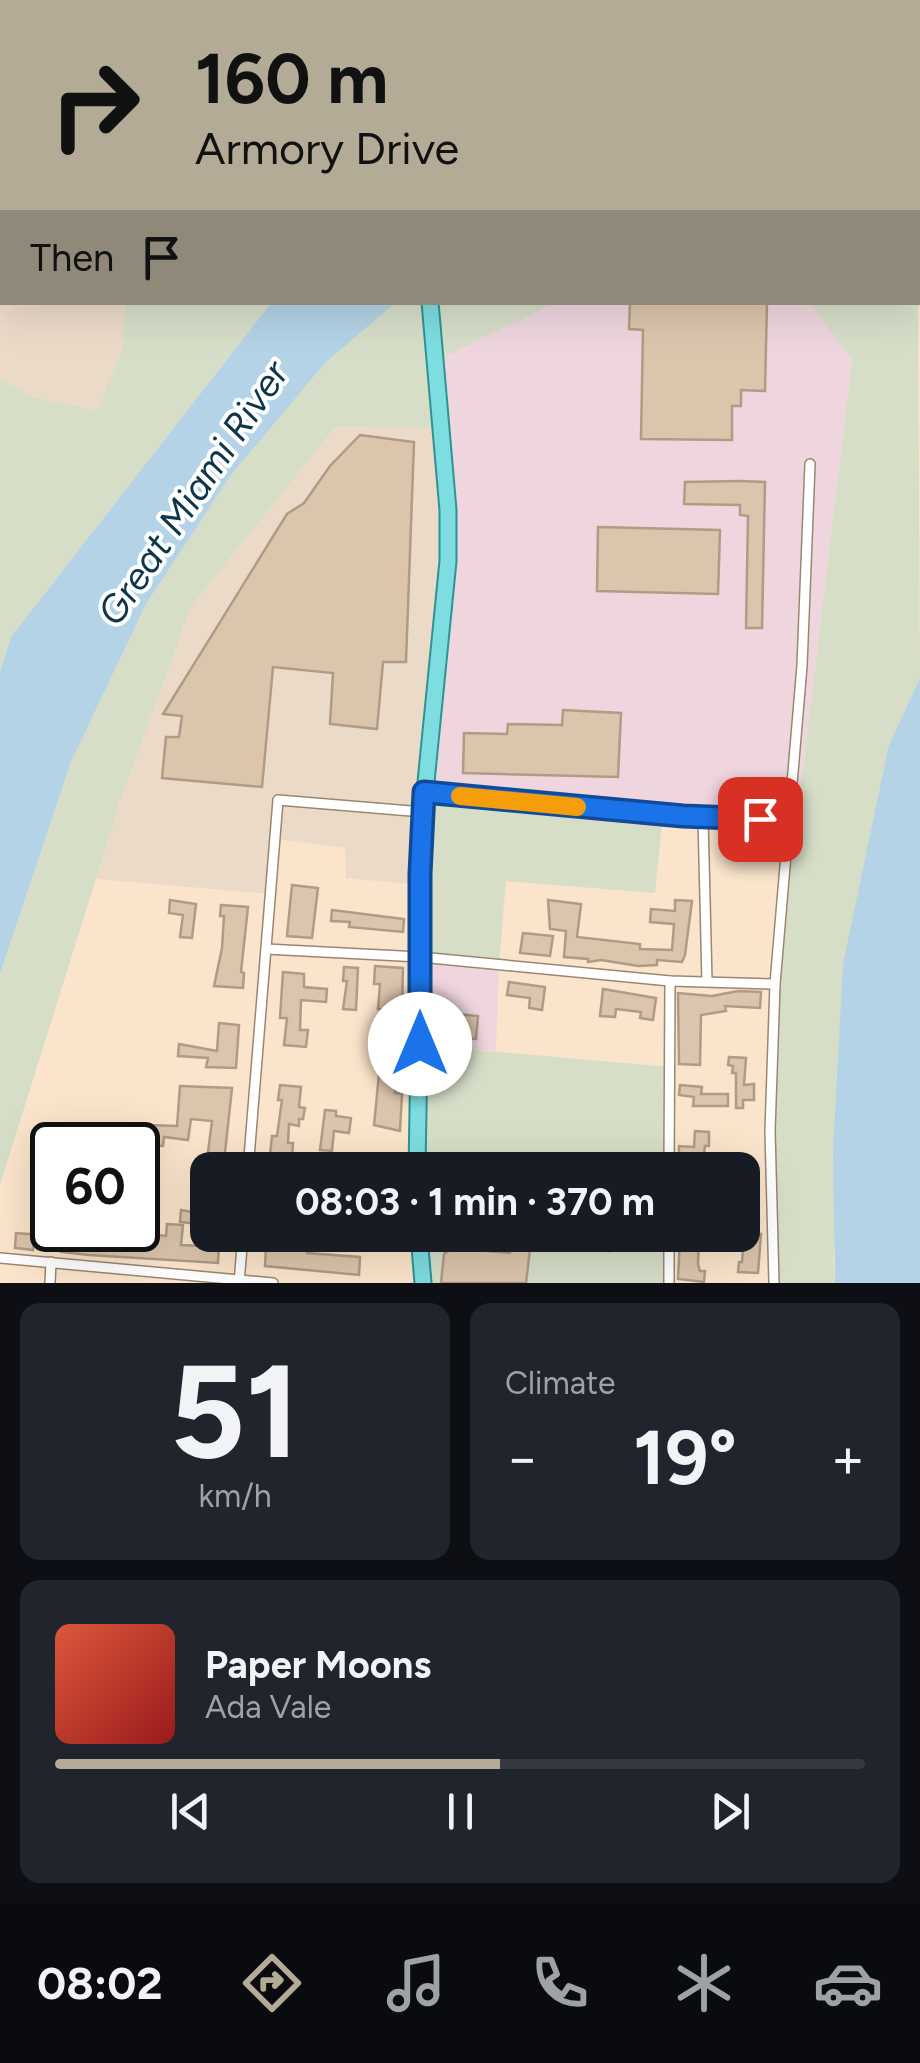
<!DOCTYPE html>
<html lang="en">
<head>
<meta charset="utf-8">
<style>
  body { margin:0; font-family:Figtree,sans-serif; background:#20242c; color:#f1f3f6; height:100vh; display:flex; flex-direction:column; font-size:38px; white-space:nowrap }
  * { box-sizing:border-box; margin:0 }
  p { font-size:32px; color:#9ea1a6 }
  .icon { flex:none; width:55px; height:55px; fill:none; stroke:currentColor; stroke-width:2; stroke-linecap:round; stroke-linejoin:round }
  .map { position:relative; height:1283px; overflow:hidden }
  .side { display:flex; flex-direction:column; gap:20px; padding:20px; background:#0d0f14; flex:1 }
  .side>* { flex:none }
  .top-card { position:absolute; left:0px; top:0px; width:920px; height:305px; box-shadow:0 10px 40px #0002; background:#b4ab97; color:#111; overflow:hidden }
  .speed { position:absolute; left:30px; top:1122px; display:flex; gap:20px; font-size:50px; font-weight:700; text-align:center }
  .speed>* { display:grid; place-content:center; width:130px; height:130px; border-radius:50%; background:#171b24; box-shadow:0 10px 40px #0002; line-height:1 }
  .speed .limit { border:5px solid #111; border-radius:15px; background:#fff; color:#111 }
  .pin { position:absolute; display:grid; place-items:center; width:85px; height:85px; color:#fff; margin:-42px; border-radius:20px; box-shadow:0 5px 15px #0006 }
  .me { position:absolute; width:110px; margin:-55px; rotate:0deg; stroke-linejoin:round; filter:drop-shadow(0 0 8px #0008) }
  .turn { display:flex; align-items:center; gap:35px; height:210px; padding:0 30px; font-size:45px }
  .turn .icon { width:130px; height:130px; stroke-width:2.5 }
  .turn b { display:block; font-size:70px; line-height:85px }
  .then { display:flex; align-items:center; height:95px; padding:0 30px; background:#0003; gap:20px; font-size:38px }
  .big { font-size:75px; font-weight:700; line-height:1.1 }
  .side .widget { flex:1; display:flex; flex-direction:column; justify-content:center; gap:15px; min-width:0; padding:0 35px; border-radius:20px; background:#20242c }
  .side .dial { align-items:center; gap:0 }
  .dial b { font-size:130px; line-height:1 }
  .song { display:flex; align-items:center; gap:30px }
  .cover { width:120px; height:120px; border-radius:15px; background:linear-gradient(135deg,hsl(10 70% 55%),hsl(0 70% 35%)) }
  .played { height:10px; border-radius:5px; background:linear-gradient(90deg,#b4ab97 55%,#363941 55%) }
  .keys { display:flex; justify-content:space-around; direction:ltr }
  .heat { display:flex; justify-content:space-between; align-items:center; font-size:55px; direction:ltr }
  .side .tiles { flex:1; display:grid; gap:20px; grid-template-columns:1fr 1fr }
  .widget:last-child { grid-column:span 2 }
  .trip { position:absolute; left:190px; top:1152px; width:570px; height:100px; border-radius:20px; background:#171b24; box-shadow:0 10px 40px #0002; font-weight:700; line-height:100px; text-align:center }
  .menu { display:flex; height:160px; justify-content:space-around; align-items:center; background:#090b0e; color:#9ea1a6 }
  .menu .icon { width:70px; height:70px }
  .menu .current { color:#b4ab97 }
  .menu b { font-size:45px; color:#f1f3f6 }
  .map>svg:first-child { display:block }
</style>
</head>
<body>
<div class="map">
<svg width="920" height="1283" viewBox="0 0 920 1283">
  <rect width="100%" height="100%" fill="#fae4cb"/>
  <g fill="#efd6de">
    <path d="M 555,303 L 810,303 L 852,359 L 797,820 L 703,817 L 424,792 L 436,361 Z"/>
    <path d="M 420,957 L 499,965 L 496,1051 L 420,1045 Z"/>
  </g>
  <g fill="#ecdac9">
    <path d="M 0,216 L 2,302 L 125,303 L 122,349 L 99,410 L 33,397 L 0,379 Z"/>
    <path d="M 336,426 L 441,428 L 448,510 L 420,885 L 346,878 L 345,848 L 276,839 L 271,894 L 96,879 L 120,802 L 191,607 Z"/>
  </g>
  <g fill="#d6dec8">
    <path d="M 0,0 L 833,0 L 2,2 L 2,217 Z"/>
    <path d="M 918,301 L 920,678 L 889,746 L 833,1260 L 835,1283 L 774,1283 L 770,1131 L 789,820 L 797,819 L 852,360 L 810,303 Z"/>
    <path d="M 395,302 L 555,303 L 436,361 L 441,428 L 336,426 L 191,607 L 120,802 L 0,1185 L 0,973 L 71,762 L 146,604 L 231,475 L 326,362 Z"/>
    <path d="M 125,303 L 271,303 L 11,637 L 0,672 L 0,379 L 33,397 L 98,410 L 122,349 Z"/>
    <path d="M 424,792 L 663,814 L 655,893 L 506,881 L 499,965 L 420,957 Z"/>
    <path d="M 420,1045 L 669,1067 L 669,1170 L 417,1170 Z"/>
    <path d="M 419,1235 L 669,1235 L 669,1283 L 423,1283 Z"/>
  </g>
  <g fill="#b4d3e6">
    <path d="M 271,303 L 395,303 L 326,362 L 231,475 L 146,604 L 71,762 L 0,973 L 0,672 L 11,637 Z"/>
    <path d="M 920,678 L 920,1283 L 835,1283 L 833,1152 L 843,964 L 889,745 Z"/>
  </g>
  <g fill="#dcc5ad" stroke="#b09b84" stroke-width="2.5">
    <path d="M 630,302 L 767,302 L 765,391 L 741,390 L 741,406 L 732,406 L 732,440 L 641,439 L 643,330 L 629,329 Z"/>
    <path d="M 360,435 L 414,442 L 406,662 L 383,662 L 377,729 L 330,724 L 333,673 L 273,667 L 262,787 L 162,778 L 166,737 L 179,737 L 182,716 L 163,714 L 287,514 L 304,503 L 330,466 Z"/>
    <path d="M 741,481 L 765,482 L 762,628 L 746,628 L 748,516 L 740,515 L 740,505 L 684,504 L 685,482 Z"/>
    <path d="M 598,527 L 720,530 L 718,594 L 597,591 Z"/>
    <path d="M 563,710 L 621,713 L 618,777 L 463,773 L 464,733 L 507,734 L 508,724 L 562,725 Z"/>
    <path d="M 292,885 L 318,888 L 312,938 L 287,936 Z"/>
    <path d="M 170,900 L 196,904 L 192,938 L 180,937 L 183,915 L 169,913 Z"/>
    <path d="M 548,900 L 581,904 L 577,937 L 640,944 L 640,949 L 672,950 L 674,924 L 650,922 L 651,909 L 675,911 L 675,900 L 692,901 L 685,955 L 682,962 L 657,960 L 657,965 L 638,966 L 601,960 L 588,962 L 588,959 L 564,957 L 566,931 L 550,929 Z"/>
    <path d="M 221,905 L 248,907 L 241,972 L 244,973 L 243,988 L 214,986 L 222,948 L 224,916 L 220,916 Z"/>
    <path d="M 332,910 L 404,919 L 403,932 L 349,927 L 350,922 L 331,921 Z"/>
    <path d="M 523,933 L 553,936 L 550,956 L 520,953 Z"/>
    <path d="M 375,966 L 403,968 L 402,1011 L 378,1009 L 380,984 L 374,984 Z"/>
    <path d="M 344,967 L 358,968 L 356,1010 L 343,1009 L 347,981 L 343,981 Z"/>
    <path d="M 283,972 L 304,974 L 304,987 L 327,989 L 326,1002 L 301,1000 L 300,1030 L 308,1030 L 306,1047 L 284,1045 L 287,1018 L 280,1018 Z"/>
    <path d="M 509,982 L 545,987 L 542,1010 L 529,1008 L 530,998 L 507,995 Z"/>
    <path d="M 603,989 L 656,998 L 653,1020 L 640,1018 L 641,1012 L 616,1009 L 615,1017 L 600,1016 Z"/>
    <path d="M 738,991 L 761,992 L 760,1008 L 725,1006 L 726,1011 L 701,1015 L 700,1065 L 679,1064 L 678,993 L 712,996 Z"/>
    <path d="M 448,1013 L 478,1016 L 476,1039 L 446,1037 Z"/>
    <path d="M 219,1023 L 239,1025 L 236,1068 L 206,1067 L 208,1058 L 178,1056 L 179,1044 L 217,1051 Z"/>
    <path d="M 377,1036 L 387,1037 L 387,1043 L 397,1043 L 395,1093 L 402,1094 L 400,1131 L 374,1125 L 381,1054 L 376,1054 Z"/>
    <path d="M 729,1057 L 746,1058 L 744,1085 L 754,1084 L 754,1100 L 743,1100 L 743,1108 L 736,1108 L 736,1073 L 732,1073 L 733,1066 L 728,1065 Z"/>
    <path d="M 280,1085 L 301,1087 L 299,1107 L 305,1108 L 303,1119 L 299,1119 L 299,1126 L 289,1124 L 288,1143 L 293,1143 L 292,1159 L 306,1160 L 305,1170 L 278,1170 L 280,1156 L 270,1155 L 272,1136 L 277,1136 L 282,1100 L 278,1100 Z"/>
    <path d="M 680,1085 L 702,1087 L 701,1094 L 728,1094 L 728,1106 L 693,1106 L 694,1097 L 679,1095 Z"/>
    <path d="M 180,1086 L 232,1088 L 224,1162 L 240,1164 L 240,1170 L 208,1170 L 208,1225 L 180,1222 L 181,1210 L 192,1212 L 193,1203 L 197,1204 L 201,1175 L 194,1174 L 196,1159 L 207,1160 L 212,1121 L 191,1119 L 188,1140 L 164,1137 L 163,1146 L 148,1145 L 149,1125 L 177,1126 Z"/>
    <path d="M 325,1110 L 336,1111 L 336,1116 L 351,1118 L 349,1133 L 334,1131 L 332,1151 L 320,1150 Z"/>
    <path d="M 695,1131 L 709,1132 L 709,1146 L 705,1146 L 702,1170 L 687,1170 L 687,1158 L 679,1157 L 679,1146 L 694,1147 Z"/>
    <path d="M 45,1222 L 52,1223 L 52,1230 L 91,1234 L 92,1230 L 106,1230 L 166,1236 L 167,1224 L 183,1225 L 181,1245 L 202,1246 L 203,1235 L 226,1235 L 225,1244 L 219,1244 L 218,1263 L 89,1255 L 61,1252 L 62,1246 L 34,1243 L 33,1250 L 15,1248 L 16,1233 L 43,1235 Z"/>
    <path d="M 744,1233 L 761,1234 L 758,1273 L 738,1272 L 739,1262 L 742,1262 Z"/>
    <path d="M 512,1235 L 611,1235 L 609,1251 L 531,1241 L 526,1283 L 441,1283 L 444,1254 L 453,1248 L 510,1253 Z"/>
    <path d="M 680,1238 L 699,1238 L 698,1264 L 700,1271 L 705,1271 L 704,1282 L 678,1279 Z"/>
    <path d="M 273,1239 L 308,1242 L 307,1253 L 360,1257 L 359,1275 L 265,1266 L 266,1248 L 272,1249 Z"/>
  </g>
  <g fill="none" stroke-linecap="round" stroke-linejoin="round">
    <g stroke="#9b8770" stroke-width="12">
      <g id="minor">
        <path d="M 424,792 L 703,817 L 789,820"/>
        <path d="M 703,817 L 707,982"/>
        <path d="M 266,949 L 420,957 L 670,981 L 775,984"/>
        <path d="M 248,1170 L 278,800 L 423,812"/>
        <path d="M 669,1170 L 670,981"/>
        <path d="M 0,1258 L 273,1283"/>
        <path d="M 50,1283 L 51,1262"/>
        <path d="M 239,1283 L 243,1235"/>
        <path d="M 669,1283 L 669,1235"/>
        <path d="M 774,1283 L 770,1131 L 775,984 L 802,666 L 810,464"/>
      </g>
    </g>
    <g stroke="#2e9393" stroke-width="19">
      <g id="primary">
        <path d="M 386,0 L 387,2"/>
        <path d="M 417,1170 L 423,812 L 448,561 L 448,510 L 430,302"/>
        <path d="M 419,1235 L 423,1283"/>
      </g>
    </g>
    <use href="#minor" stroke="#fff" stroke-width="9"/>
    <use href="#primary" stroke="#7ddde0" stroke-width="15"/>
    <g stroke="#6b5f52" stroke-width="4" stroke-dasharray="15 8" stroke-linecap="butt">
      <path d="M 657,2 L 689,0"/>
      <path d="M 0,122 L 2,121"/>
    </g>
  </g>
  <g fill="none" stroke-linecap="round" stroke-linejoin="round">
    <g stroke="#114b97" stroke-width="25">
      <path id="route" d="M 420,1044 L 420,874 L 424,792 L 683,816 L 760,819"/>
    </g>
    <use href="#route" stroke="#1a73e8" stroke-width="18"/>
    <path stroke="#f59e0b" stroke-width="18" d="M 460,796 L 577,807"/>
  </g>
  <g text-anchor="middle" stroke-width="8" stroke-linejoin="round" paint-order="stroke">
    <g font-size="38" font-style="italic" fill="#0e374c" stroke="#fff">
      <text transform="translate(193 493) rotate(-56)" y="13">Great Miami River</text>
    </g>
  </g>
</svg>
<div class="speed"><div class="limit">60</div></div>
<div class="pin" style="left:760px;top:819px;background:#d93025"><svg class="icon" aria-label="arrive" viewBox="0 0 24 24"><path d="M6 21V4h12l-3 4 3 4H6"/></svg></div>
<svg class="me" style="left:420px;top:1044px" viewBox="-20 -20 40 40"><circle r="19" fill="#fff"/><path d="M0-13L10 11 0 6-10 11z" fill="#1a73e8"/></svg>
<div class="trip">08:03 · 1 min · 370 m</div>
<div class="top-card">
<div class="turn"><svg class="icon" aria-label="right" viewBox="0 0 24 24"><path d="M7 20v-9h11M14 6l5 5-5 5"/></svg><div><b>160 m</b>Armory Drive</div></div>
<div class="then">Then<svg class="icon" aria-label="arrive" viewBox="0 0 24 24"><path d="M6 21V4h12l-3 4 3 4H6"/></svg></div>
</div>
</div>
<section class="side">
<div class="tiles">
<div class="widget dial"><b>51</b><p>km/h</p></div>
<div class="widget"><p>Climate</p>
<div class="heat"><a>−</a><b class="big">19°</b><a>+</a></div>
</div>
<div class="widget">
<div class="song"><i class="cover"></i><div><b>Paper Moons</b><p>Ada Vale</p></div></div>
<div class="played"></div>
<div class="keys"><svg class="icon" aria-label="previous" viewBox="0 0 24 24"><path d="M18 5L8 12l10 7zM5 5v14"/></svg><svg class="icon" aria-label="pause" viewBox="0 0 24 24"><path d="M8 5v14M16 5v14"/></svg><svg class="icon" aria-label="next" viewBox="0 0 24 24"><path d="M6 5l10 7-10 7zM19 5v14"/></svg></div>
</div>
</div>
</section>
<nav class="menu">
<b>08:02</b>
<svg class="icon current" aria-label="directions" viewBox="0 0 24 24"><path d="M12 3l9 9-9 9-9-9zM9 14v-3h6M13 9l2 2-2 2"/></svg>
<svg class="icon" aria-label="music" viewBox="0 0 24 24"><path d="M9 18V5l10-2v13"/><circle cx="6" cy="18" r="3"/><circle cx="16" cy="16" r="3"/></svg>
<svg class="icon" aria-label="phone" viewBox="0 0 24 24"><path d="M5 4h4l2 5-3 2q2 4 5 5l2-3 5 2v4C11 20 4 13 5 4z"/></svg>
<svg class="icon" aria-label="climate" viewBox="0 0 24 24"><path d="M12 3v18M4 7l16 10M4 17L20 7"/></svg>
<svg class="icon" aria-label="car" viewBox="0 0 24 24"><path d="M5 17H2v-5l4-1 3-4h7l3 4 3 1v5h-3M9 17h6M6 11h13"/><circle cx="7" cy="17" r="2"/><circle cx="17" cy="17" r="2"/></svg>
</nav>
</body>
</html>
